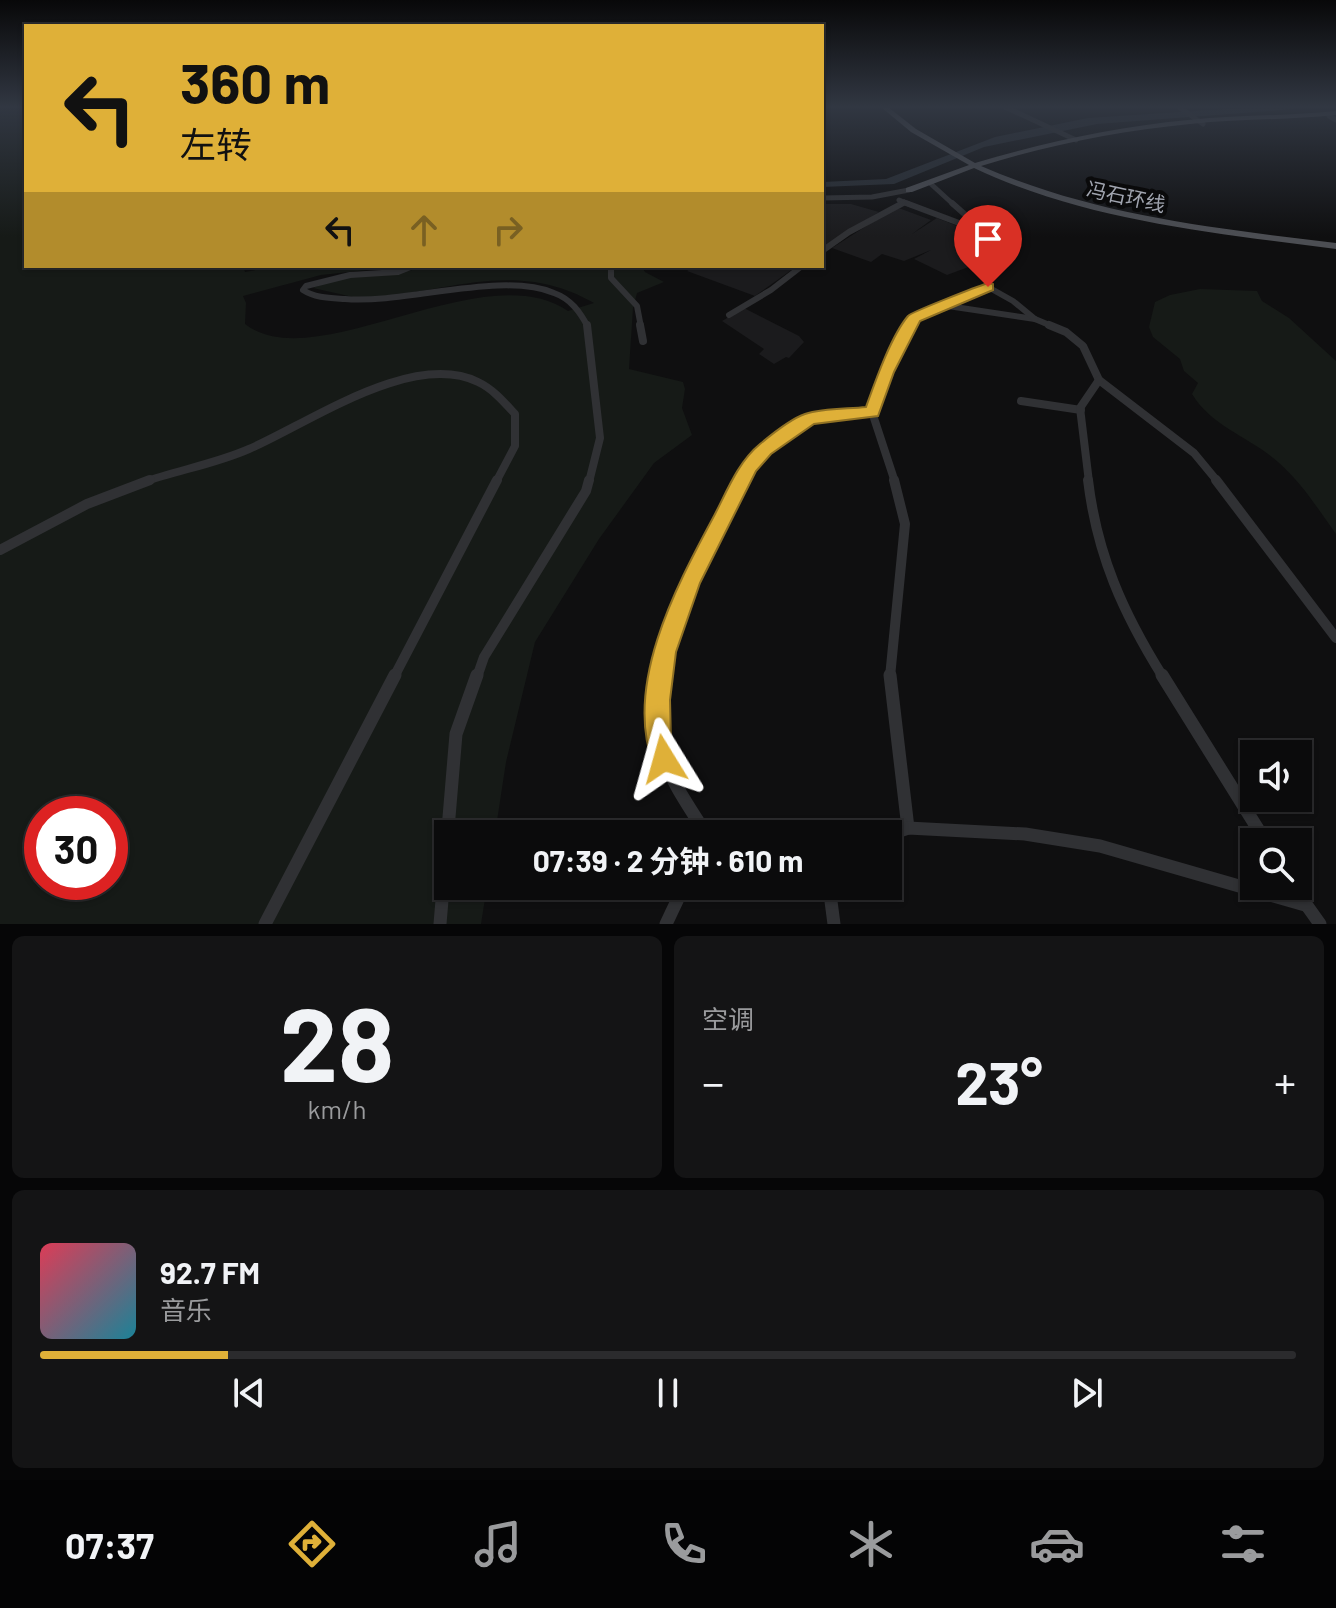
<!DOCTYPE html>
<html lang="zh">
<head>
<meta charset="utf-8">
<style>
  body { margin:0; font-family:Barlow,"Noto Sans SC",sans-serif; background:#141415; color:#f1f3f6; height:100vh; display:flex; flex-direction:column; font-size:30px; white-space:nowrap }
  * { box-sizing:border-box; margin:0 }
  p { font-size:26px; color:#9a9b9d }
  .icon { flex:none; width:44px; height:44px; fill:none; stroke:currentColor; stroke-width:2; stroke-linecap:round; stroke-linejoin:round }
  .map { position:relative; height:924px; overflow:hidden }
  .drawer { display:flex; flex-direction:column; gap:12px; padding:12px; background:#060607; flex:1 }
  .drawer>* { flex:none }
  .guide { position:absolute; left:24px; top:24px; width:800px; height:244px; border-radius:0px; box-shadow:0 2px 6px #0004,0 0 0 2px #2b2b2d; background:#dfb038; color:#111; overflow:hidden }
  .tools { position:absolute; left:1240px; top:740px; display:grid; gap:16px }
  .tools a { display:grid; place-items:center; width:72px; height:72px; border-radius:0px; background:#0b0b0c; box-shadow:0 2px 6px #0004,0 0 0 2px #2b2b2d; font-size:40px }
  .speed { position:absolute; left:24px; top:796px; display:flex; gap:16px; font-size:40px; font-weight:700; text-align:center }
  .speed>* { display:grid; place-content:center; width:104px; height:104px; border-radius:50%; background:#0b0b0c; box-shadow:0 2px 6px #0004,0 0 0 2px #2b2b2d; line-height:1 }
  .speed .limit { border:12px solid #d22; background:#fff; color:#111 }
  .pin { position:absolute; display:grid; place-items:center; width:68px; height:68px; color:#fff; margin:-82px -34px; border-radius:50% 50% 50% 0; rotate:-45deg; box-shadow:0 0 8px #0007 }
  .pin .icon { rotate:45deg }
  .me { position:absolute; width:88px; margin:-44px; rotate:352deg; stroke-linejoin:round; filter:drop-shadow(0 0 6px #0008) }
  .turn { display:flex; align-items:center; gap:28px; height:168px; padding:0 24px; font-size:36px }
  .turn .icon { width:104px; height:104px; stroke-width:2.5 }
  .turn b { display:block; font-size:56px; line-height:68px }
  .lanes { display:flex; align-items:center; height:76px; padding:0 24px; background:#0003; justify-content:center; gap:40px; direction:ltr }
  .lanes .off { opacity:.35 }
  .big { font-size:60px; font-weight:700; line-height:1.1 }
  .drawer .tile { flex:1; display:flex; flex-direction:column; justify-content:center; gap:12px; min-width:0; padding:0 28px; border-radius:12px; background:#141415 }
  .drawer .dial { align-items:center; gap:0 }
  .dial b { font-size:104px; line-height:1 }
  .song { display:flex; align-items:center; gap:24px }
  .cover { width:96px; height:96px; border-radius:12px; background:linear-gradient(135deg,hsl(350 70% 55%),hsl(190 70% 35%)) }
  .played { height:8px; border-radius:4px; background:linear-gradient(90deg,#dfb038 15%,#2b2b2d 15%) }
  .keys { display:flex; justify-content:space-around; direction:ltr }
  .heat { display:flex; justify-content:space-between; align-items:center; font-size:44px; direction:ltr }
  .drawer .tiles { flex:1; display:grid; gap:12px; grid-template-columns:1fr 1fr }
  .tile:last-child { grid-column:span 2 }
  .trip { position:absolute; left:434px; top:820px; width:468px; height:80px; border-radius:0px; background:#0b0b0c; box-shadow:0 2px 6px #0004,0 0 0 2px #2b2b2d; font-weight:700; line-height:80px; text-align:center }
  .tabs { display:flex; height:128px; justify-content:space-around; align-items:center; background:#040405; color:#9a9b9d }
  .tabs .icon { width:56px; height:56px }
  .tabs .current { color:#dfb038 }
  .tabs b { font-size:36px; color:#f1f3f6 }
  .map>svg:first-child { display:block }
</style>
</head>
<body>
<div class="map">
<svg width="1336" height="924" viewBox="0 0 1336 924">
  <rect width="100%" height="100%" fill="#0f0f10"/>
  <g fill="#1b1b1d">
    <path d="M 822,204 L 851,204 L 879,212 L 822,248 Z"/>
    <path d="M 896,207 L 931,220 L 912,234 L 937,218 L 970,231 L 963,236 L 970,232 L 982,236 L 986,239 L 976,255 L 979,263 L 947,275 L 914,259 L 931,250 L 904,261 L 882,254 L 871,262 L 832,248 Z"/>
    <path d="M 694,266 L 797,266 L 755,296 L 687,271 Z"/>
    <path d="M 744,308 L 799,336 L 804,342 L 789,358 L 786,357 L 774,364 L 759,354 L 764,349 L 722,321 Z"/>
  </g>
  <g fill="#161a17" fill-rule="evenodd">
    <path d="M 0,107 L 26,107 L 26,266 L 243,266 L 245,272 L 278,266 L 404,266 L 321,275 L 243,296 L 246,303 L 245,324 C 315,379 483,253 568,311 L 594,303 C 518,259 453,291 373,297 L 353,297 L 313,288 C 349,271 392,277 430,266 L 641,266 L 645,272 L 664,282 L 637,293 L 633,308 L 629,369 L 683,382 L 685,389 L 682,408 L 692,435 L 654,463 L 599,539 L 535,642 L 506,762 L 495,834 L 448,834 L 448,886 L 487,886 L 481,924 L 0,924 ZM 42,814 L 110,814 L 110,882 L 42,882 Z"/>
    <path d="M 1200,289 L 1257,291 L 1262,301 L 1289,318 L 1336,361 L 1336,534 C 1318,509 1302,483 1278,462 C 1250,437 1212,427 1192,394 L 1198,383 L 1184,371 L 1180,359 L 1153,337 L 1149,327 L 1155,302 L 1170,295 Z"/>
  </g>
  <path fill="#272c32" d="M 1257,107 L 1321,107 L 1097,124 L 984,147 L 894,184 L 822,187 L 822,182 L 886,179 L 995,137 L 1088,118 Z"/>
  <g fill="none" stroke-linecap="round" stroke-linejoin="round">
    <g stroke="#303134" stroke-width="5">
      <path d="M 1005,107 L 1076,140"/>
      <path d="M 1179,107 L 1203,124"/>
      <path d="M 1329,116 L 1336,120"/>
      <path d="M 931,184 L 954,205"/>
      <path d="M 822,198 L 872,197 L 909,190"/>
      <path d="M 899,200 L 911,205"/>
      <path d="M 899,205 L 904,202"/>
    </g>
    <g stroke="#303134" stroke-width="6">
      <path d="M 906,203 L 967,226"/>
      <path d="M 952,203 L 997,243 L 988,287"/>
      <path d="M 822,251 L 849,232 L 903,203"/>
      <path d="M 413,266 L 398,272 L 350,275 L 306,286 L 303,290 C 315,298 331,298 345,299 C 406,304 502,271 554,293 C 571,299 580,312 588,327"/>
      <path d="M 611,266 L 611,278 L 637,306 L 641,327"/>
      <path d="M 948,306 L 1035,319 L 1054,327"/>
      <path d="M 729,315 L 771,290 L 802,266"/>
      <path d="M 911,327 L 918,314 L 948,306 L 988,287 L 1013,301 L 1035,319"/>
    </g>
    <g stroke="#303134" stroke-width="8">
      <path d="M 587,325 L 600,438 L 589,482"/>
      <path d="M 640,325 L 643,341"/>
      <path d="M 1049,325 L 1066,332 L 1083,346 L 1099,380 L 1194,453 L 1218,482"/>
      <path d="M 1021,401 L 1081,410"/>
      <path d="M 144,482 C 178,470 215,464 249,449 C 309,423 412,350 478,382 C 493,389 504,402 515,414 L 515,446 L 496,482"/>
      <path d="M 742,482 L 765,450 L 809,419 L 872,412"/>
      <path d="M 895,482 L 872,412 L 886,372 L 912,325"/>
      <path d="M 1089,482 L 1080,408 L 1099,380"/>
    </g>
    <g stroke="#303134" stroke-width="10">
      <path d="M 1088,480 C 1097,555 1123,613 1163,677"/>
      <path d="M 1216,480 L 1336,638"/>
      <path d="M 0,550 L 87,504 L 150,480"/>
      <path d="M 394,677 L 497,480"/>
      <path d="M 477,677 L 484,657 L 586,491 L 589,480"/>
      <path d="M 660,677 C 672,606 710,542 743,480"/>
      <path d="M 890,677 L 905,524 L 894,480"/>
    </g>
    <g stroke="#303134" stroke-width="13">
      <path d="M 661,675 C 649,749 667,773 705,832 L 722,834"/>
      <path d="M 890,675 L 908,828"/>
      <path d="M 1162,675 L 1266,842"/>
      <path d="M 888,835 L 908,828 L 1025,834 L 1100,846 L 1305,905"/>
      <path d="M 829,886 L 834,924"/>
      <path d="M 1293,886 L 1320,924"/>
      <path d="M 265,924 L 395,675"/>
      <path d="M 440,924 L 456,734 L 477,675"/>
      <path d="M 666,924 L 684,886"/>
    </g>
    <path fill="#4c4e53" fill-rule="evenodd" d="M 881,107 L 888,107 L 916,129 L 975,163 C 1045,142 1115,127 1188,120 C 1237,115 1287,116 1336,111 L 1336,115 C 1287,120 1238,119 1190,124 C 1118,131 1049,145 981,166 C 1096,216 1213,228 1336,243 L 1336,249 C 1214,233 1087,221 974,168 L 912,192 L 906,192 L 906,188 L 969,165 L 911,132 Z"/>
  </g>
  <linearGradient id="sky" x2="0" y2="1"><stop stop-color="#080809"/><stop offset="0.45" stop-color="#313742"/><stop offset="1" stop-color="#313742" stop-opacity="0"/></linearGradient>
  <rect width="1336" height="237" fill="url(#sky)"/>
  <path fill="#dfb038" stroke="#917224" stroke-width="2" d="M 988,283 L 993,284 L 993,290 L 920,321 L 894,372 L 878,416 L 814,424 L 771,454 L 756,471 L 700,583 L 676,652 L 670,700 L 671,741 L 676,759 L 673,768 L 664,771 L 655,768 C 621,688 677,585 714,516 C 727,491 738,462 760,444 C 772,434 790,419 805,414 C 823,408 847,409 866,407 C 875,382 891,336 908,316 C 911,312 979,286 988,283 Z"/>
  <g text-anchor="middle" stroke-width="8" stroke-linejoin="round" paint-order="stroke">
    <g font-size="20" fill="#a1a5b0" stroke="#0a0a0b">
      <text transform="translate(1126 197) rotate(12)" y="7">冯石环线</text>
    </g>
  </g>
</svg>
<div class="tools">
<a><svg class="icon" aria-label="sound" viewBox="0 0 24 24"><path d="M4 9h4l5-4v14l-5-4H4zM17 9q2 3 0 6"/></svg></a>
<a><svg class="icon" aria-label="search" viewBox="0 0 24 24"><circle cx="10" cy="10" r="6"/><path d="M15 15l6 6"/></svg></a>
</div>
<div class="speed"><div class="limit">30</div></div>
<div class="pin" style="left:988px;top:287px;background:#d93025"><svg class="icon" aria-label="arrive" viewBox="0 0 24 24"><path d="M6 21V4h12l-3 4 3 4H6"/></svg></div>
<svg class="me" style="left:664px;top:759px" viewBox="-20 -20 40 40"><path d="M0-17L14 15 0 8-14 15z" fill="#dfb038" stroke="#fff" stroke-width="4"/></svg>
<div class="trip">07:39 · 2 分钟 · 610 m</div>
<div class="guide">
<div class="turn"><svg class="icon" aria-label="left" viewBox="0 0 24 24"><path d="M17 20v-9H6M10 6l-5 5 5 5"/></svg><div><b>360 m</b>左转</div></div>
<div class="lanes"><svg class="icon" aria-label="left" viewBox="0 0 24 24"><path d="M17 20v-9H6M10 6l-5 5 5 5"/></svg><svg class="icon off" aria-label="ahead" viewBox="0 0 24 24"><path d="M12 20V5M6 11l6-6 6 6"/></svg><svg class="icon off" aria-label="right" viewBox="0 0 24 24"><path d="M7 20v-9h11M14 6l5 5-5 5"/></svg></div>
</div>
</div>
<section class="drawer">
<div class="tiles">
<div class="tile dial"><b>28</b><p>km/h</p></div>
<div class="tile"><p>空调</p>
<div class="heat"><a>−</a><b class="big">23°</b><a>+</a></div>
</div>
<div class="tile">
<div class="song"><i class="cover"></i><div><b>92.7 FM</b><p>音乐</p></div></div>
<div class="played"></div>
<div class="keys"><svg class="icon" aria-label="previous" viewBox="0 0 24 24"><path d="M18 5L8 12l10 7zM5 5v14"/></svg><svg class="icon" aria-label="pause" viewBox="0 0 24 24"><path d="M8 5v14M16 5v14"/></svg><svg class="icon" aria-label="next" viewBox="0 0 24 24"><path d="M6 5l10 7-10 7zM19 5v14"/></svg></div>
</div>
</div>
</section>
<nav class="tabs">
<b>07:37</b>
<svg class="icon current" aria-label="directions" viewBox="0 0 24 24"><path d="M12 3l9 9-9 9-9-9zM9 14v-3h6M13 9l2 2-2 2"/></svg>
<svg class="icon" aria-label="music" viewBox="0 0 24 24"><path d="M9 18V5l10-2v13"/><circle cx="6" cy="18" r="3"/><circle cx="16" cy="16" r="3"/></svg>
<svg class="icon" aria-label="phone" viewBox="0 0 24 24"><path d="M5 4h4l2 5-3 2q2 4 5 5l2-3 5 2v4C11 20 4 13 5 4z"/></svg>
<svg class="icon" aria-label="climate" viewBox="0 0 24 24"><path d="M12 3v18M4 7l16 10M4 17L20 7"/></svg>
<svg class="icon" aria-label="car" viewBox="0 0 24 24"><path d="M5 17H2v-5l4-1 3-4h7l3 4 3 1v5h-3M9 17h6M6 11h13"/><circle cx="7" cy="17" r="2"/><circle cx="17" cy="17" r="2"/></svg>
<svg class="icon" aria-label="filters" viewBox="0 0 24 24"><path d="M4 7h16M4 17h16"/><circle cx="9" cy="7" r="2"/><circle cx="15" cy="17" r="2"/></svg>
</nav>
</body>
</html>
